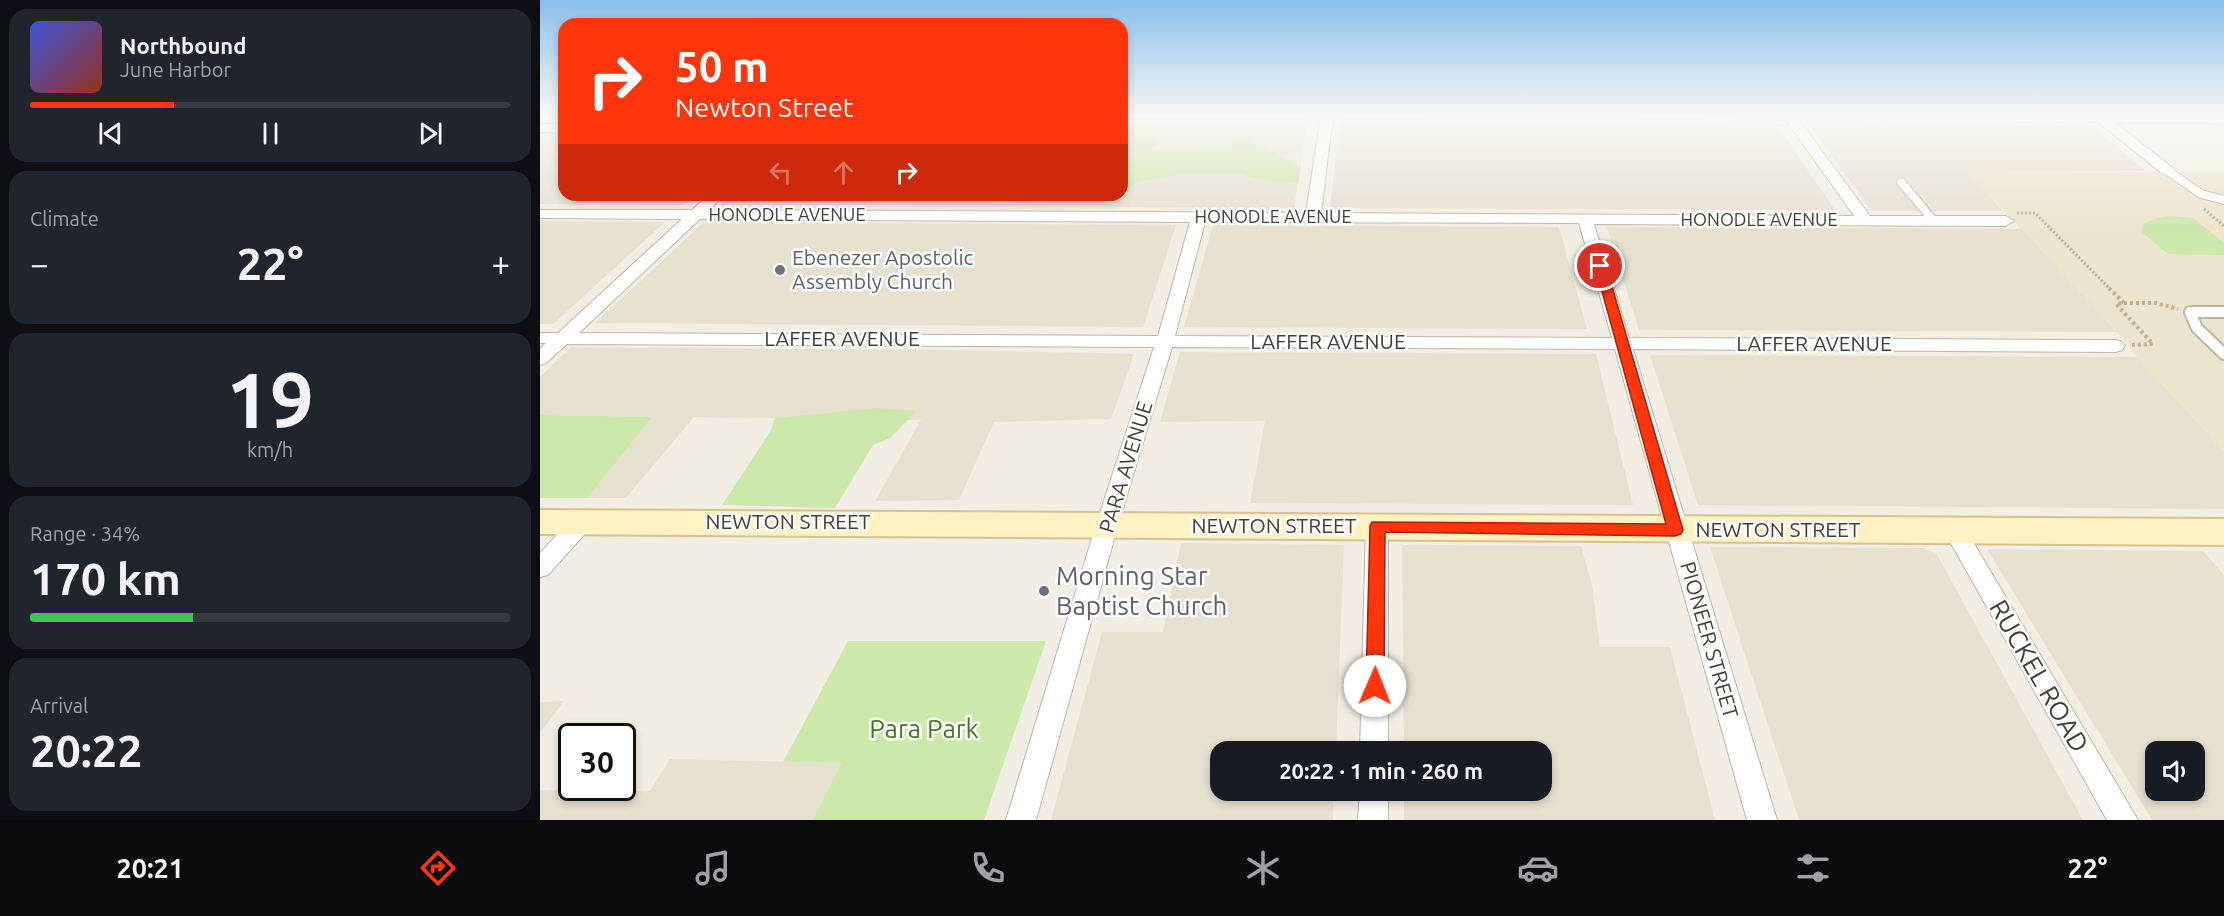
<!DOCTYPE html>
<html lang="en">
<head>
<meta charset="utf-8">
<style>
  body { margin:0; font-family:Ubuntu,sans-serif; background:#20242c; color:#f1f3f6; height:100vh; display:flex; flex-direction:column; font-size:22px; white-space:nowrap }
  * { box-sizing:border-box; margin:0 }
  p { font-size:20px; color:#9ea1a6 }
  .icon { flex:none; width:33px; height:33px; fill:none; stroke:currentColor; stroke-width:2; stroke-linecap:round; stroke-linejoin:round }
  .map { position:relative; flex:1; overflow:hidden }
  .side { display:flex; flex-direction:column; gap:9px; padding:9px; background:#0d0f14; width:540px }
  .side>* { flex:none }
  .hud { position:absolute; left:18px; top:18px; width:570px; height:183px; border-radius:18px; box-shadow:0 3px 9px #0003; background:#ff350e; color:#fff; overflow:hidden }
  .buttons { position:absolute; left:1605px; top:741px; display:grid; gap:12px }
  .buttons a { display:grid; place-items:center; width:60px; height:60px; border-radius:12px; background:#171b24; box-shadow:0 3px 9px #0003; font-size:30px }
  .speed { position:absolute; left:18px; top:723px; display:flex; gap:12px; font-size:30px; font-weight:700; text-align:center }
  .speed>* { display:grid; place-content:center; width:78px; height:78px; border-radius:50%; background:#171b24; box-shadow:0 3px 9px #0003; line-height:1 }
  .speed .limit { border:3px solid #111; border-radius:9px; background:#fff; color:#111 }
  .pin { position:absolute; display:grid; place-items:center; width:51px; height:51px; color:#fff; margin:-26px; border:3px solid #fff; border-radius:50%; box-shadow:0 2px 6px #0007 }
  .me { position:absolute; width:66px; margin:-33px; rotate:1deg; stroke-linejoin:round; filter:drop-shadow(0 0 4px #0008) }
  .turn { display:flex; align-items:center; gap:21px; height:126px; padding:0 18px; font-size:27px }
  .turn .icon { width:78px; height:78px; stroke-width:2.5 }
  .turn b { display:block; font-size:42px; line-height:51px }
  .lanes { display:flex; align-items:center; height:57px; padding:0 18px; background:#0003; justify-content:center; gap:30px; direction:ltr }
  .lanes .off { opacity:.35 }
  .big { font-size:45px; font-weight:700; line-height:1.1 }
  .side .widget { flex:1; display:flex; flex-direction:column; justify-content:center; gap:9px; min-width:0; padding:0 21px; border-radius:18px; background:#20242c }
  .side .dial { align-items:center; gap:0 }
  .dial b { font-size:78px; line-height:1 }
  .song { display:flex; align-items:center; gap:18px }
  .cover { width:72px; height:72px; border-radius:9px; background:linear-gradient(135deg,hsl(230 70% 55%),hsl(10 70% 35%)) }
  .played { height:6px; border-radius:3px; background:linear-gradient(90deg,#ff350e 30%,#363941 30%) }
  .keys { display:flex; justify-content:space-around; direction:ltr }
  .heat { display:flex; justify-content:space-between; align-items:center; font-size:33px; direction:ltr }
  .charge { height:9px; border-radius:4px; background:linear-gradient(90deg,#34c759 34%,#363941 0) }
  .trip { position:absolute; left:670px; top:741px; width:342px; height:60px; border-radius:18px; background:#171b24; box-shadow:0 3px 9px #0003; font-weight:700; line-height:60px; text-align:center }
  .tabs { display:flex; height:96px; justify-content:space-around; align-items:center; background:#090b0e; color:#9ea1a6 }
  .tabs .icon { width:42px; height:42px }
  .tabs .selected { color:#ff350e }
  .tabs b { font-size:27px; color:#f1f3f6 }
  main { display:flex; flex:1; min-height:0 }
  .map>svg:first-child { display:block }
</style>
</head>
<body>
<main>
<section class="side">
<div class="widget">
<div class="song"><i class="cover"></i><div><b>Northbound</b><p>June Harbor</p></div></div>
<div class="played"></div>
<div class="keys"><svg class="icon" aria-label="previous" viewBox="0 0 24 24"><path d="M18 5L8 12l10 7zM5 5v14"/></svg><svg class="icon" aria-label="pause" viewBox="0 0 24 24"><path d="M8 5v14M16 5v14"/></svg><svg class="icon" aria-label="next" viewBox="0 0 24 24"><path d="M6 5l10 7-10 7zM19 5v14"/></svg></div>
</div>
<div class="widget"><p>Climate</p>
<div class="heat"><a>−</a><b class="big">22°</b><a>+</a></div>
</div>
<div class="widget dial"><b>19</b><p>km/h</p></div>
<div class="widget"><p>Range · 34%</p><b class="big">170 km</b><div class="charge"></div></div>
<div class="widget"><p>Arrival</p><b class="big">20:22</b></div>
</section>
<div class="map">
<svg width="1684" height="820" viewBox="0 0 1684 820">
  <rect width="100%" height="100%" fill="#f2eee4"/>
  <g fill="#e6e0d1" fill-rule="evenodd">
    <path d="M 582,117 L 768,119 L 754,208 L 180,205 L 192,195 L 582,195 Z"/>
    <path d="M 800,119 L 1235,122 L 1295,210 L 790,208 Z"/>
    <path d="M 1267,122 L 1549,124 L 1606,171 L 1428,171 L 1463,211 L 1332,211 Z"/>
    <path d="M 0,133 L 24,133 L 24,195 L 157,195 L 148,203 L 140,205 L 0,204 Z"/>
    <path d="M 0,221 L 125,222 L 13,324 L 0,324 Z"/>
    <path d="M 164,222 L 201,222 L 636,225 L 603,327 L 55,323 Z"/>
    <path d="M 673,225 L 1019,227 L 1047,329 L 644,327 Z"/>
    <path d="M 1067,227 L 1483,229 L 1577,332 L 1099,330 Z"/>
    <path d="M 31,347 L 407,350 L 594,354 L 571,419 L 454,422 L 419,500 L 335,501 L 381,420 L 154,417 L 86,498 L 47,498 L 111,417 L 0,415 L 0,377 Z"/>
    <path d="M 640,352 L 1056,354 L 1093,505 L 710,503 L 725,421 L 620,422 Z"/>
    <path d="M 1110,355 L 1597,357 L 1684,451 L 1684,509 L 1158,505 Z"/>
    <path d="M 641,543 L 804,545 L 796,751 L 681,752 L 681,790 L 794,791 L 793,820 L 511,820 L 562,632 L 623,632 Z"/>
    <path d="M 862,545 L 1041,546 L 1052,585 L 1060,647 L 1130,647 L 1175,820 L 864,820 L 864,791 L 1002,790 L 1002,752 L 864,751 Z"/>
    <path d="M 1170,547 L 1383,548 L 1396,553 L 1543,820 L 1259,820 Z"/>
    <path d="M 1447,549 L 1663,551 L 1684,575 L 1684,820 L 1612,820 ZM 1616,752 L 1654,752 L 1654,790 L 1616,790 Z"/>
    <path d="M 24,701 L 0,733 L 0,702 Z"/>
    <path d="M 130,759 L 301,763 L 273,820 L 0,820 L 0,790 L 110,791 Z"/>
  </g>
  <path fill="#ece4cd" d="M 1427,171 L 1684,172 L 1684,451 L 1597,357 L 1577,332 Z"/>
  <g fill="#cce8ab">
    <path d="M 603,121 L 620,126 L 614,149 L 688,146 L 701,129 L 714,135 L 714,142 L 761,167 L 758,182 L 736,183 L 699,174 L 639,174 L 598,182 L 582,192 L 582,130 L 585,122 Z"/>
    <path d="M 1630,216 L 1653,218 L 1684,243 L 1684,255 L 1628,254 L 1602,232 L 1602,225 L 1616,218 Z"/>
    <path d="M 339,408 L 377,411 L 350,438 L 333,445 L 295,508 L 182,505 L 230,432 L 235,418 Z"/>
    <path d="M 0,415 L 112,417 L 47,498 L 0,498 Z"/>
    <path d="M 308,641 L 506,641 L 444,820 L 273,820 L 301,763 L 243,762 Z"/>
  </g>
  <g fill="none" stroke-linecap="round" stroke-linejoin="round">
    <g stroke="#beb6a6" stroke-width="10">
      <g id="lane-far1">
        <path d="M 1628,171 L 1661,194 L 1684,200"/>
        <path d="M 1361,182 L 1393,220"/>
      </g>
    </g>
    <g stroke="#beb6a6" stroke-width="14">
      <path id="lane" d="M 1684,312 L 1650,312 L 1657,328 L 1684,354"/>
    </g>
    <g stroke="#beb6a6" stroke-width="2">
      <g id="street">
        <path d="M 781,115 L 793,115 L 781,213 L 1314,216 L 1246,120 L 1104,119 L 1098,115 L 1684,115 L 1684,123 L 1574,122 L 1633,168 L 1635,171 L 1628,175 L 1623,174 L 1558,122 L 1259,120 L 1330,216 L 1466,216 L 1474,221 L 1466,226 L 1054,224 L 1089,338 L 1576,340 L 1582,342 L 1585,346 L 1582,350 L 1576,352 L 1093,349 L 1237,820 L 1207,820 L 1075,349 L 632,347 L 578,525 L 496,820 L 466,820 L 556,525 L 614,347 L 27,344 L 6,363 L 0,365 L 0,349 L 6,343 L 0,343 L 0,333 L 18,333 L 142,219 L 0,218 L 0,210 L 152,210 L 169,195 L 184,195 L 169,210 L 766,213 ZM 160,219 L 650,222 L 618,336 L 39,333 ZM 665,222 L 1039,223 L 1072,338 L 635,336 Z"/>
        <rect x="0" y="124" width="24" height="8"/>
        <path d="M 43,513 L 51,515 L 54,521 L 51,527 L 8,575 L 0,577 L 0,553 L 35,515 Z"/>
        <path d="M 837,518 L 845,520 L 848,526 L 848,752 L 820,752 L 826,526 L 829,520 Z"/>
        <path d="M 1415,522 L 1423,525 L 1598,820 L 1567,820 L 1404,531 L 1407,525 Z"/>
        <path d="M 820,790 L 848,790 L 848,820 L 818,820 Z"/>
      </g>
    </g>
    <g stroke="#d4c392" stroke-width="4">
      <path id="secondary" d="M 0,510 L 1684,519 L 1684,545 L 0,534 Z"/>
    </g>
    <g stroke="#c0b297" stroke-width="3" stroke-dasharray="2 2" stroke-linecap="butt">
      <path d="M 1664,209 L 1684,226"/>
      <path d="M 1477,213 L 1495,213 L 1570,289"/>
    </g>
    <g stroke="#c0b297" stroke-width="4" stroke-dasharray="3 3" stroke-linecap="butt">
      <path d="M 1569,288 L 1584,303 L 1576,304 L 1613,344 L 1592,345"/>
      <path d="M 1584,303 L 1616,303 L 1638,309"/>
    </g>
    <use href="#lane-far1" stroke="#fff" stroke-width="8"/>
    <use href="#lane" stroke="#fff" stroke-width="10"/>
    <use href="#street" fill="#fff" fill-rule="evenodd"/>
    <use href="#secondary" fill="#fff1c1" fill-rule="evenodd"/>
  </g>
  <linearGradient id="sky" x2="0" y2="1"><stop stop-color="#8abeec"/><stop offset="0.5" stop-color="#f9f7f3"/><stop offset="1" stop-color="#f9f7f3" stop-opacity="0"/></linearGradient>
  <rect width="1684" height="230" fill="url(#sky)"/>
  <path fill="#ff350e" stroke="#a62209" stroke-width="1.5" d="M 1060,262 L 1066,266 L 1143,530 L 1141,534 L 1135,536 L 845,532 L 844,686 L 842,692 L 835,694 L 829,692 L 826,686 L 830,526 L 832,522 L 1126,524 L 1055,266 Z"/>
  <g fill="#6b7280" stroke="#fff" stroke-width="2">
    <circle cx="240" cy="270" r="6"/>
    <circle cx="504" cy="591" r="6"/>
  </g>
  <g text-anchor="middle" stroke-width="5" stroke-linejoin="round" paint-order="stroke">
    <g font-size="18" fill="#443e34" stroke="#fff">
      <text x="247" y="221">HONODLE AVENUE</text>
      <text x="733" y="223">HONODLE AVENUE</text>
      <text x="1219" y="226">HONODLE AVENUE</text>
    </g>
    <g font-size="21" fill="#5b616d" stroke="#fff" text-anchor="start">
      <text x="252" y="265">Ebenezer Apostolic<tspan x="252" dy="24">Assembly Church</tspan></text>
    </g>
    <g font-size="21" fill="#443e34" stroke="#fff">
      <text x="302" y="346">LAFFER AVENUE</text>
      <text x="788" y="349">LAFFER AVENUE</text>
      <text x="1274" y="351">LAFFER AVENUE</text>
      <text transform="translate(586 467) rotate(-73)" y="7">PARA AVENUE</text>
      <text x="248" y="529">NEWTON STREET</text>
      <text x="734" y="533">NEWTON STREET</text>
      <text x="1238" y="537">NEWTON STREET</text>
      <text transform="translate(1169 640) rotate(74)" y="7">PIONEER STREET</text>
    </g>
    <g font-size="26" fill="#5b616d" stroke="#fff" text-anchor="start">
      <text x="516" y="585">Morning Star<tspan x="516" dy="30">Baptist Church</tspan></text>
    </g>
    <g font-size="26" fill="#443e34" stroke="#fff">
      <text transform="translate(1499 676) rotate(60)" y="9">RUCKEL ROAD</text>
    </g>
    <g font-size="26" fill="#447726" stroke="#fff">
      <text x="384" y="738">Para Park</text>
    </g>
  </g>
</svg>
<div class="buttons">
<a><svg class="icon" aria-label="sound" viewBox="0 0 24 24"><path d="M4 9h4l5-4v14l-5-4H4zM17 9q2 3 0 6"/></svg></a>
</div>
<div class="speed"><div class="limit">30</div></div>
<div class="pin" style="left:1060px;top:266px;background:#d93025"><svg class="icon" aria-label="arrive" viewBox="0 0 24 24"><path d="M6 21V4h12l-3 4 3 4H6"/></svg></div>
<svg class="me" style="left:835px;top:686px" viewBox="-20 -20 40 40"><circle r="19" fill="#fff"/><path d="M0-13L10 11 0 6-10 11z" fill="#ff350e"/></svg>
<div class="trip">20:22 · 1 min · 260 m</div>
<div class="hud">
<div class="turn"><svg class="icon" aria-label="right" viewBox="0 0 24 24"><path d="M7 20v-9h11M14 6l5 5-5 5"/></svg><div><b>50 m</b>Newton Street</div></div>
<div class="lanes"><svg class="icon off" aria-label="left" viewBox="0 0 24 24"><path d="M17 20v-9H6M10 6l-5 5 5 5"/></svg><svg class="icon off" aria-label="ahead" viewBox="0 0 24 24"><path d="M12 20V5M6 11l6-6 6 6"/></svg><svg class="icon" aria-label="right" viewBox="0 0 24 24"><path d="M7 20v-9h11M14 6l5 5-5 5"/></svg></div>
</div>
</div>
</main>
<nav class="tabs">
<b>20:21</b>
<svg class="icon selected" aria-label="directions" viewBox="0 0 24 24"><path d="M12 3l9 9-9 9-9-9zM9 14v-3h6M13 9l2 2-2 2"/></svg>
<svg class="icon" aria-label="music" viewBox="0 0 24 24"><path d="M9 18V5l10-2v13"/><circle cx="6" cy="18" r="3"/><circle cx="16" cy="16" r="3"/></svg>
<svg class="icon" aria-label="phone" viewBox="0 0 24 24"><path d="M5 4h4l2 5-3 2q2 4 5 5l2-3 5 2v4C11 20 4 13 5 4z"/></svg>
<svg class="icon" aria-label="climate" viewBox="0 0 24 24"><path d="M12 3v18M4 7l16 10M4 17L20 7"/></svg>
<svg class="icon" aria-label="car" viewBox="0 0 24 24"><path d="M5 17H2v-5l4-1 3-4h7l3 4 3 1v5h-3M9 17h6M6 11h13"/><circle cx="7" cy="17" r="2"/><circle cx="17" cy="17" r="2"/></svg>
<svg class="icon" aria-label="filters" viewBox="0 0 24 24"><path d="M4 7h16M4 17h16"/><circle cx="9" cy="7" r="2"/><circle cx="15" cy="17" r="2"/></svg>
<b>22°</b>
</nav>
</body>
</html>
